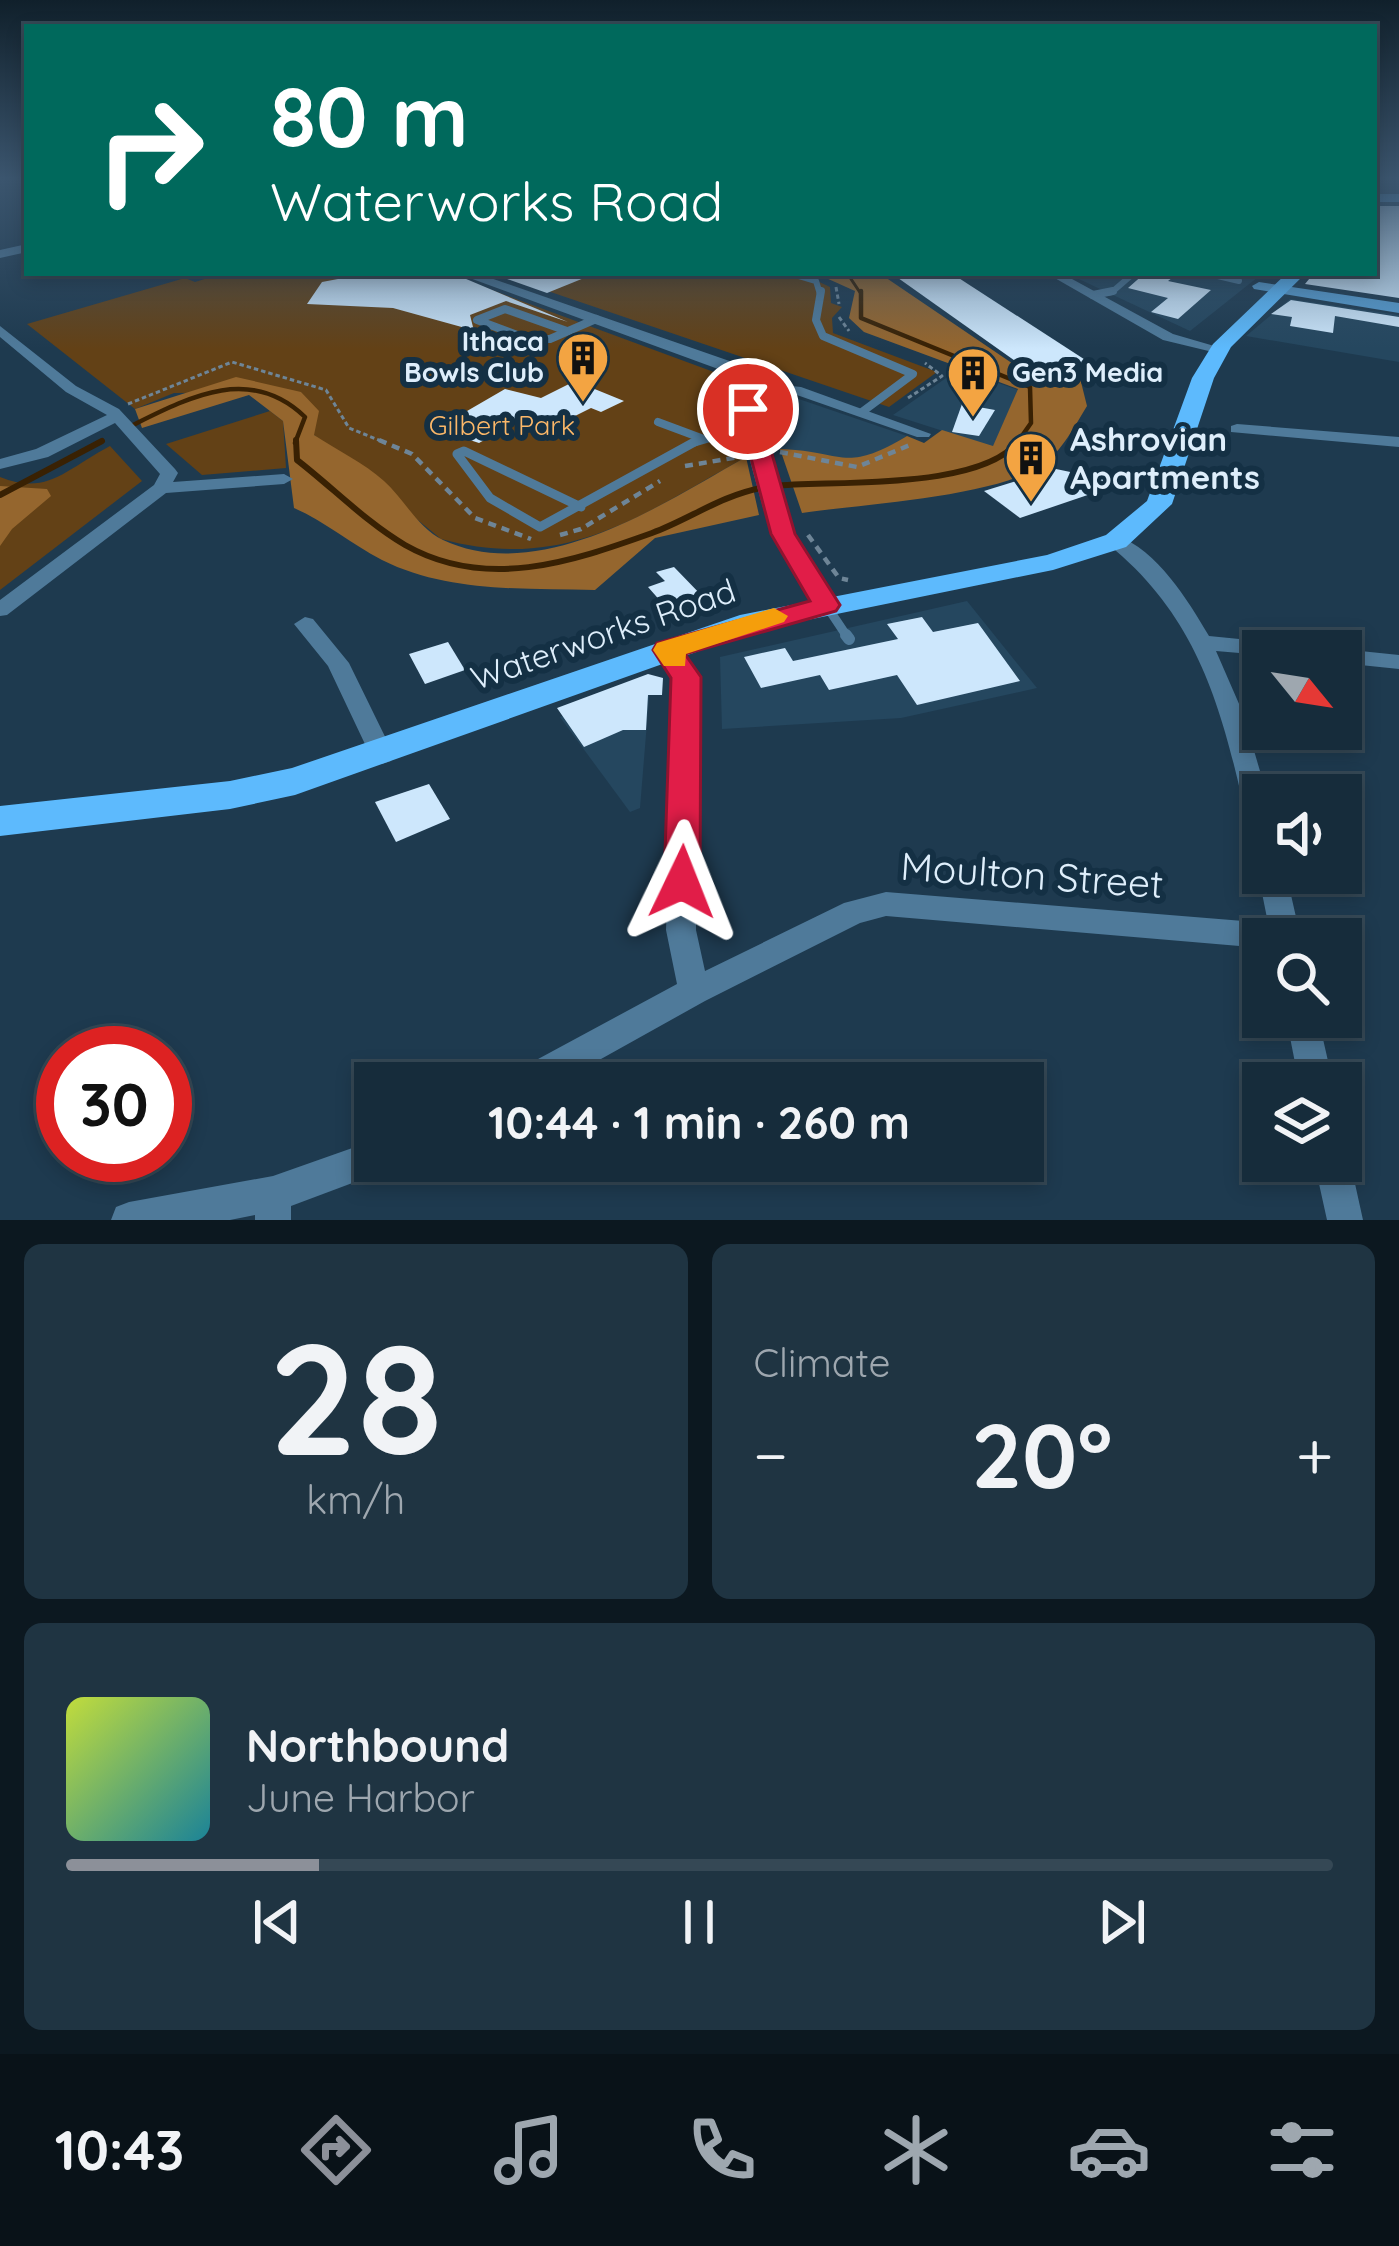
<!DOCTYPE html>
<html lang="en">
<head>
<meta charset="utf-8">
<style>
  body { margin:0; font-family:Quicksand,sans-serif; background:#1f3442; color:#f1f3f6; height:100vh; display:flex; flex-direction:column; font-size:45px; white-space:nowrap }
  * { box-sizing:border-box; margin:0 }
  p { font-size:39px; color:#9ea7af }
  .icon { flex:none; width:66px; height:66px; fill:none; stroke:currentColor; stroke-width:2; stroke-linecap:round; stroke-linejoin:round }
  .map { position:relative; height:1220px; overflow:hidden }
  .details { display:flex; flex-direction:column; gap:24px; padding:24px; background:#0c1820; flex:1 }
  .details>* { flex:none }
  .banner { position:absolute; left:24px; top:24px; width:1353px; height:252px; border-radius:0px; box-shadow:0 6px 18px #0003,0 0 0 3px #354855; background:#00695c; color:#fff; overflow:hidden }
  .needle { width:78px; rotate:120deg }
  .fabs { position:absolute; left:1242px; top:630px; display:grid; gap:24px }
  .fabs a { display:grid; place-items:center; width:120px; height:120px; border-radius:0px; background:#162c3b; box-shadow:0 6px 18px #0003,0 0 0 3px #354855; font-size:60px }
  .speed { position:absolute; left:36px; top:1026px; display:flex; gap:24px; font-size:60px; font-weight:700; text-align:center }
  .speed>* { display:grid; place-content:center; width:156px; height:156px; border-radius:50%; background:#162c3b; box-shadow:0 6px 18px #0003,0 0 0 3px #354855; line-height:1 }
  .speed .limit { border:18px solid #d22; background:#fff; color:#111 }
  .pin { position:absolute; display:grid; place-items:center; width:102px; height:102px; color:#fff; margin:-51px; border:6px solid #fff; border-radius:50%; box-shadow:0 3px 12px #0007 }
  .me { position:absolute; width:132px; margin:-66px; rotate:2deg; stroke-linejoin:round; filter:drop-shadow(0 0 9px #0008) }
  .turn { display:flex; align-items:center; gap:42px; height:252px; padding:0 48px; font-size:54px }
  .turn .icon { width:156px; height:156px; stroke-width:2.5 }
  .turn b { display:block; font-size:84px; line-height:102px }
  .big { font-size:90px; font-weight:800; line-height:1.1 }
  .details .widget { flex:1; display:flex; flex-direction:column; justify-content:center; gap:18px; min-width:0; padding:0 42px; border-radius:18px; background:#1f3442 }
  .details .dial { align-items:center; gap:0 }
  .dial b { font-size:156px; line-height:1 }
  .song { display:flex; align-items:center; gap:36px }
  .cover { width:144px; height:144px; border-radius:18px; background:linear-gradient(135deg,hsl(70 70% 55%),hsl(190 70% 35%)) }
  .played { height:12px; border-radius:6px; background:linear-gradient(90deg,#8c9099 20%,#354855 20%) }
  .keys { display:flex; justify-content:space-around; direction:ltr }
  .heat { display:flex; justify-content:space-between; align-items:center; font-size:66px; direction:ltr }
  .details .tiles { flex:1; display:grid; gap:24px; grid-template-columns:1fr 1fr }
  .widget:last-child { grid-column:span 2 }
  .trip { position:absolute; left:354px; top:1062px; width:690px; height:120px; border-radius:0px; background:#162c3b; box-shadow:0 6px 18px #0003,0 0 0 3px #354855; font-weight:800; line-height:120px; text-align:center }
  .tab-bar { display:flex; height:192px; justify-content:space-around; align-items:center; background:#091218; color:#9ea7af }
  .tab-bar .icon { width:84px; height:84px }
  .tab-bar .active { color:#8c9099 }
  .tab-bar b { font-size:54px; color:#f1f3f6 }
  .map>svg:first-child { display:block }
</style>
</head>
<body>
<div class="map">
<svg width="1399" height="1220" viewBox="0 0 1399 1220">
  <rect width="100%" height="100%" fill="#1e3a4f"/>
  <g fill="#25475f">
    <path d="M 1066,273 L 1263,273 L 1190,331 Z"/>
    <path d="M 1290,299 L 1399,315 L 1399,362 L 1246,336 Z"/>
    <path d="M 959,369 L 1018,390 L 993,447 L 893,415 Z"/>
    <path d="M 793,397 L 907,436 L 875,455 L 848,462 L 780,449 L 772,408 Z"/>
    <path d="M 967,601 L 1037,688 L 901,718 L 722,729 L 720,657 Z"/>
    <path d="M 644,683 L 650,686 L 640,808 L 630,812 L 560,717 Z"/>
  </g>
  <g fill="#634116">
    <path d="M 224,273 L 446,273 L 722,375 L 746,457 C 641,515 566,573 441,539 L 314,435 L 301,392 L 174,393 L 135,409 L 27,324 L 185,278 L 195,282 Z"/>
    <path d="M 495,273 L 800,273 L 830,287 L 831,303 L 842,307 L 832,318 L 833,333 L 937,372 L 889,407 Z"/>
    <path d="M 270,411 L 283,421 L 286,468 L 202,475 L 166,444 Z"/>
    <path d="M 110,446 L 142,481 L 0,590 L 0,477 C 47,496 65,470 110,446 Z"/>
  </g>
  <g fill="#95662e">
    <path d="M 815,273 L 879,273 L 1034,378 L 1079,374 L 1087,406 C 1074,427 1063,450 1042,465 C 995,497 862,504 802,513 L 780,449 C 844,451 844,474 907,436 L 924,443 L 942,430 L 993,446 L 1018,389 L 864,332 L 849,318 L 855,291 Z"/>
    <path d="M 236,377 L 301,392 L 319,411 L 314,435 C 337,450 364,463 384,481 C 404,499 418,528 443,540 C 541,586 664,503 746,457 L 759,515 L 655,538 L 595,590 C 524,588 448,593 382,560 C 351,544 326,522 294,508 L 283,421 L 249,395 L 142,428 L 135,409 Z"/>
    <path d="M 0,486 L 47,489 L 51,496 L 12,529 L 0,546 Z"/>
  </g>
  <g fill="none" stroke-linecap="round" stroke-linejoin="round">
    <path stroke="#392103" stroke-width="3" d="M 847,273 L 861,294"/>
    <g stroke="#392103" stroke-width="4.5">
      <path d="M 861,291 L 861,318 L 1030,387 L 1031,423 L 1017,443"/>
      <path d="M 133,425 C 191,396 251,365 305,417 L 295,443"/>
      <path d="M 97,443 L 102,441"/>
    </g>
    <g stroke="#392103" stroke-width="6">
      <path d="M 296,440 L 297,460 C 332,487 367,523 405,545 C 486,591 571,562 652,533 C 690,519 720,496 761,488"/>
      <path d="M 774,486 C 832,480 983,491 1019,440"/>
      <path d="M 0,495 L 102,441"/>
    </g>
  </g>
  <g fill="#cde7fc">
    <path d="M 1374,206 L 1399,206 L 1399,298 L 1305,284 L 1314,273 L 1374,273 Z"/>
    <path d="M 370,273 L 452,273 L 568,322 L 506,301 L 470,315 L 473,327 L 505,339 L 393,308 L 307,304 L 322,282 Z"/>
    <path d="M 490,273 L 594,273 L 594,274 L 547,293 Z"/>
    <path d="M 891,273 L 951,273 L 1090,363 L 1032,373 Z"/>
    <path d="M 1145,273 L 1172,278 L 1168,281 L 1211,290 L 1178,319 L 1151,312 L 1168,298 L 1128,288 Z"/>
    <path d="M 1291,300 L 1399,317 L 1399,327 L 1335,316 L 1333,333 L 1290,326 L 1292,317 L 1271,314 Z"/>
    <path d="M 575,381 L 624,401 L 601,412 L 591,408 L 551,428 L 526,417 L 479,443 L 436,429 L 505,389 L 541,398 Z"/>
    <path d="M 962,404 L 995,410 L 979,436 L 952,432 Z"/>
    <path d="M 1056,469 L 1123,483 L 1020,518 L 984,491 Z"/>
    <path d="M 674,567 L 705,599 L 670,612 L 648,587 L 665,581 L 656,572 Z"/>
    <path d="M 922,617 L 933,632 L 978,623 L 1020,681 L 917,705 L 897,675 L 829,690 L 820,675 L 761,688 L 744,657 L 785,648 L 793,661 L 898,639 L 887,624 Z"/>
    <path d="M 448,642 L 465,670 L 425,684 L 409,654 Z"/>
    <path d="M 648,674 L 663,678 L 662,695 L 648,695 L 646,730 L 623,730 L 584,747 L 557,708 Z"/>
    <path d="M 429,784 L 450,819 L 396,842 L 375,802 Z"/>
  </g>
  <g fill="none" stroke-linecap="round" stroke-linejoin="round">
    <g stroke="#6e8597" stroke-width="3" stroke-dasharray="4.5 3" stroke-linecap="butt">
      <path d="M 836,287 L 839,304"/>
      <path d="M 839,317 L 849,331"/>
      <path d="M 908,398 L 942,376 L 925,363"/>
      <path d="M 128,404 L 232,362 L 326,390 L 349,428 L 386,443"/>
    </g>
    <g stroke="#6e8597" stroke-width="4.5" stroke-dasharray="8 6" stroke-linecap="butt">
      <path d="M 379,440 L 412,454 L 475,518 L 531,539"/>
      <path d="M 780,452 L 857,467 L 910,445"/>
      <path d="M 685,466 L 739,457"/>
      <path d="M 560,535 L 581,529 L 660,481"/>
      <path d="M 808,535 L 839,578 L 848,580"/>
    </g>
    <g stroke="#4f7a9a" stroke-width="6">
      <path d="M 789,273 L 816,281 L 820,294"/>
      <path d="M 1205,273 L 1239,281"/>
      <path d="M 1098,294 L 1112,292 L 1134,273"/>
    </g>
    <g stroke="#4f7a9a" stroke-width="8">
      <path d="M 821,291 L 816,320 L 823,336 L 913,374 L 862,412"/>
      <path d="M 1093,295 L 1113,291"/>
      <path d="M 525,338 L 477,320 L 505,309 L 567,331"/>
      <path d="M 529,339 L 550,339 L 596,319"/>
      <path d="M 658,422 L 701,438"/>
      <path d="M 693,443 L 751,426"/>
    </g>
    <g stroke="#4f7a9a" stroke-width="9">
      <path d="M 581,507 L 464,451 L 457,454 L 490,498 L 540,527 L 698,440"/>
      <path d="M 826,605 L 848,638"/>
    </g>
    <path stroke="#4f7a9a" stroke-width="12" d="M 846,635 L 849,639"/>
    <g fill="#4f7a9a" fill-rule="evenodd">
      <path d="M 1046,273 L 1061,273 L 1173,334 L 1228,350 L 1221,354 L 1163,340 Z"/>
      <path d="M 0,326 L 76,386 L 119,409 L 175,469 L 178,473 L 173,482 L 284,474 L 293,479 L 284,484 L 166,493 L 7,615 L 0,616 L 0,600 L 154,485 L 160,474 L 115,423 L 48,457 L 0,469 L 0,459 L 36,449 L 107,415 L 66,392 L 0,337 Z"/>
      <path d="M 746,381 L 801,387 L 931,434 L 929,437 L 917,437 L 794,394 L 741,389 L 738,386 Z"/>
      <path d="M 1237,424 L 1399,437 L 1399,447 L 1231,432 L 1231,426 Z"/>
      <path d="M 1116,535 C 1158,551 1187,599 1209,636 L 1291,644 L 1302,651 L 1263,651 L 1263,655 L 1216,651 L 1243,713 L 1267,795 L 1263,795 L 1263,846 L 1254,842 L 1250,835 C 1225,721 1204,622 1109,545 L 1106,541 Z"/>
      <path d="M 305,617 L 313,619 L 349,663 L 394,755 L 391,761 L 382,764 L 373,761 L 328,666 L 294,624 Z"/>
      <path d="M 667,643 L 675,645 L 697,677 L 696,930 L 705,971 L 844,903 L 886,892 L 1268,923 L 1258,873 L 1263,865 L 1263,873 L 1286,873 L 1301,939 L 1263,939 L 1263,948 L 886,916 L 860,923 L 705,1001 L 558,1083 L 509,1083 L 514,1072 L 677,984 L 666,930 L 675,677 L 656,650 Z"/>
      <path d="M 1341,649 L 1399,655 L 1399,669 L 1341,663 L 1341,651 L 1333,651 Z"/>
      <path d="M 1286,1017 L 1318,1017 L 1333,1083 L 1299,1083 Z"/>
      <path d="M 375,1140 L 375,1161 L 391,1161 L 387,1170 L 291,1206 L 291,1220 L 255,1220 L 255,1215 L 230,1220 L 111,1220 L 116,1207 L 129,1202 L 273,1176 Z"/>
      <path d="M 1341,1147 L 1350,1161 L 1363,1220 L 1327,1220 L 1314,1161 L 1341,1161 Z"/>
    </g>
    <g fill="#4f7a9a" fill-rule="evenodd">
      <path d="M 27,244 L 27,252 L 0,258 L 0,250 Z"/>
      <path d="M 456,273 L 476,273 L 741,365 L 753,378 L 767,447 L 757,453 L 747,447 L 736,379 L 729,373 Z"/>
      <path d="M 774,502 L 784,508 L 799,546 L 838,605 L 834,610 L 818,610 L 777,546 L 764,508 Z"/>
    </g>
    <g fill="#589ed2" fill-rule="evenodd">
      <rect x="1374" y="194" width="25" height="8"/>
      <path d="M 1259,282 L 1399,303 L 1399,313 L 1254,289 L 1252,286 Z"/>
    </g>
    <path fill="#5dbafd" fill-rule="evenodd" d="M 1287,273 L 1306,273 L 1231,347 L 1214,378 L 1172,504 L 1126,547 L 1053,570 L 758,630 L 295,795 L 230,809 L 0,836 L 0,806 L 230,781 L 292,768 L 740,615 L 1047,555 L 1106,535 L 1147,501 L 1192,378 L 1213,344 Z"/>
    <path stroke="#4f7a9a" stroke-width="21" d="M 757,447 L 774,508"/>
  </g>
  <linearGradient id="sky" x2="0" y2="1"><stop stop-color="#10202b"/><stop offset="0.51" stop-color="#3b556e"/><stop offset="1" stop-color="#3b556e" stop-opacity="0"/></linearGradient>
  <rect width="1399" height="349" fill="url(#sky)"/>
  <path fill="#e11d48" stroke="#92132f" stroke-width="3" d="M 748,402 L 759,409 L 795,534 L 840,605 L 836,611 L 685,654 L 701,677 L 700,882 L 695,893 L 682,897 L 669,893 L 664,882 L 671,678 L 653,650 L 657,643 L 810,601 L 771,534 L 738,409 Z"/>
  <path fill="#f59e0b" d="M 774,608 L 788,616 L 784,622 L 686,654 L 685,666 L 664,666 L 653,650 L 657,643 Z"/>
  <defs>
    <g id="building-pin" transform="scale(2.7)"><path d="M0 17L-7.5 6A9.5 9.5 0 1 1 7.5 6Z" fill="#f3a442" stroke="#143044"/><path d="M-4-6H4V6H1V3H-1V6H-4ZM-2.5-4.3h1.7v1.8h-1.7ZM.8-4.3h1.7v1.8H.8ZM-2.5-1h1.7V.8h-1.7ZM.8-1h1.7V.8H.8Z" fill="#111"/></g>
  </defs>
  <g fill-rule="evenodd">
    <use href="#building-pin" x="583" y="358"/>
    <use href="#building-pin" x="973" y="373"/>
    <use href="#building-pin" x="1031" y="458"/>
  </g>
  <g text-anchor="middle" stroke-width="12" stroke-linejoin="round" paint-order="stroke">
    <g font-size="27" font-weight="bold" fill="#deeefb" stroke="#143044" text-anchor="end">
      <text x="544" y="351">Ithaca<tspan x="544" dy="31">Bowls Club</tspan></text>
      <text x="1012" y="382" text-anchor="start">Gen3 Media</text>
    </g>
    <g font-size="27" fill="#fcb869" stroke="#143044">
      <text x="502" y="435">Gilbert Park</text>
    </g>
    <g font-size="33" font-weight="bold" fill="#deeefb" stroke="#143044" text-anchor="start">
      <text x="1070" y="451">Ashrovian<tspan x="1070" dy="38">Apartments</tspan></text>
    </g>
    <g font-size="33" fill="#deeefb" stroke="#143044">
      <text transform="translate(603 634) rotate(-19)" y="12">Waterworks Road</text>
    </g>
    <g font-size="39" fill="#deeefb" stroke="#143044">
      <text transform="translate(1032 875) rotate(4)" y="14">Moulton Street</text>
    </g>
  </g>
</svg>
<div class="fabs">
<a><svg class="needle" viewBox="-14 -14 28 28"><path d="M0-13l5 13h-10z" fill="#e53935"/><path d="M0 13l5-13h-10z" fill="#9ea7af"/></svg></a>
<a><svg class="icon" aria-label="sound" viewBox="0 0 24 24"><path d="M4 9h4l5-4v14l-5-4H4zM17 9q2 3 0 6"/></svg></a>
<a><svg class="icon" aria-label="search" viewBox="0 0 24 24"><circle cx="10" cy="10" r="6"/><path d="M15 15l6 6"/></svg></a>
<a><svg class="icon" aria-label="layers" viewBox="0 0 24 24"><path d="M12 4l9 5-9 5-9-5zM3 14l9 5 9-5"/></svg></a>
</div>
<div class="speed"><div class="limit">30</div></div>
<div class="pin" style="left:748px;top:409px;background:#d93025"><svg class="icon" aria-label="arrive" viewBox="0 0 24 24"><path d="M6 21V4h12l-3 4 3 4H6"/></svg></div>
<svg class="me" style="left:682px;top:882px" viewBox="-20 -20 40 40"><path d="M0-17L14 15 0 8-14 15z" fill="#e11d48" stroke="#fff" stroke-width="4"/></svg>
<div class="trip">10:44 · 1 min · 260 m</div>
<div class="banner">
<div class="turn"><svg class="icon" aria-label="right" viewBox="0 0 24 24"><path d="M7 20v-9h11M14 6l5 5-5 5"/></svg><div><b>80 m</b>Waterworks Road</div></div>
</div>
</div>
<section class="details">
<div class="tiles">
<div class="widget dial"><b>28</b><p>km/h</p></div>
<div class="widget"><p>Climate</p>
<div class="heat"><a>−</a><b class="big">20°</b><a>+</a></div>
</div>
<div class="widget">
<div class="song"><i class="cover"></i><div><b>Northbound</b><p>June Harbor</p></div></div>
<div class="played"></div>
<div class="keys"><svg class="icon" aria-label="previous" viewBox="0 0 24 24"><path d="M18 5L8 12l10 7zM5 5v14"/></svg><svg class="icon" aria-label="pause" viewBox="0 0 24 24"><path d="M8 5v14M16 5v14"/></svg><svg class="icon" aria-label="next" viewBox="0 0 24 24"><path d="M6 5l10 7-10 7zM19 5v14"/></svg></div>
</div>
</div>
</section>
<nav class="tab-bar">
<b>10:43</b>
<svg class="icon active" aria-label="directions" viewBox="0 0 24 24"><path d="M12 3l9 9-9 9-9-9zM9 14v-3h6M13 9l2 2-2 2"/></svg>
<svg class="icon" aria-label="music" viewBox="0 0 24 24"><path d="M9 18V5l10-2v13"/><circle cx="6" cy="18" r="3"/><circle cx="16" cy="16" r="3"/></svg>
<svg class="icon" aria-label="phone" viewBox="0 0 24 24"><path d="M5 4h4l2 5-3 2q2 4 5 5l2-3 5 2v4C11 20 4 13 5 4z"/></svg>
<svg class="icon" aria-label="climate" viewBox="0 0 24 24"><path d="M12 3v18M4 7l16 10M4 17L20 7"/></svg>
<svg class="icon" aria-label="car" viewBox="0 0 24 24"><path d="M5 17H2v-5l4-1 3-4h7l3 4 3 1v5h-3M9 17h6M6 11h13"/><circle cx="7" cy="17" r="2"/><circle cx="17" cy="17" r="2"/></svg>
<svg class="icon" aria-label="filters" viewBox="0 0 24 24"><path d="M4 7h16M4 17h16"/><circle cx="9" cy="7" r="2"/><circle cx="15" cy="17" r="2"/></svg>
</nav>
</body>
</html>
